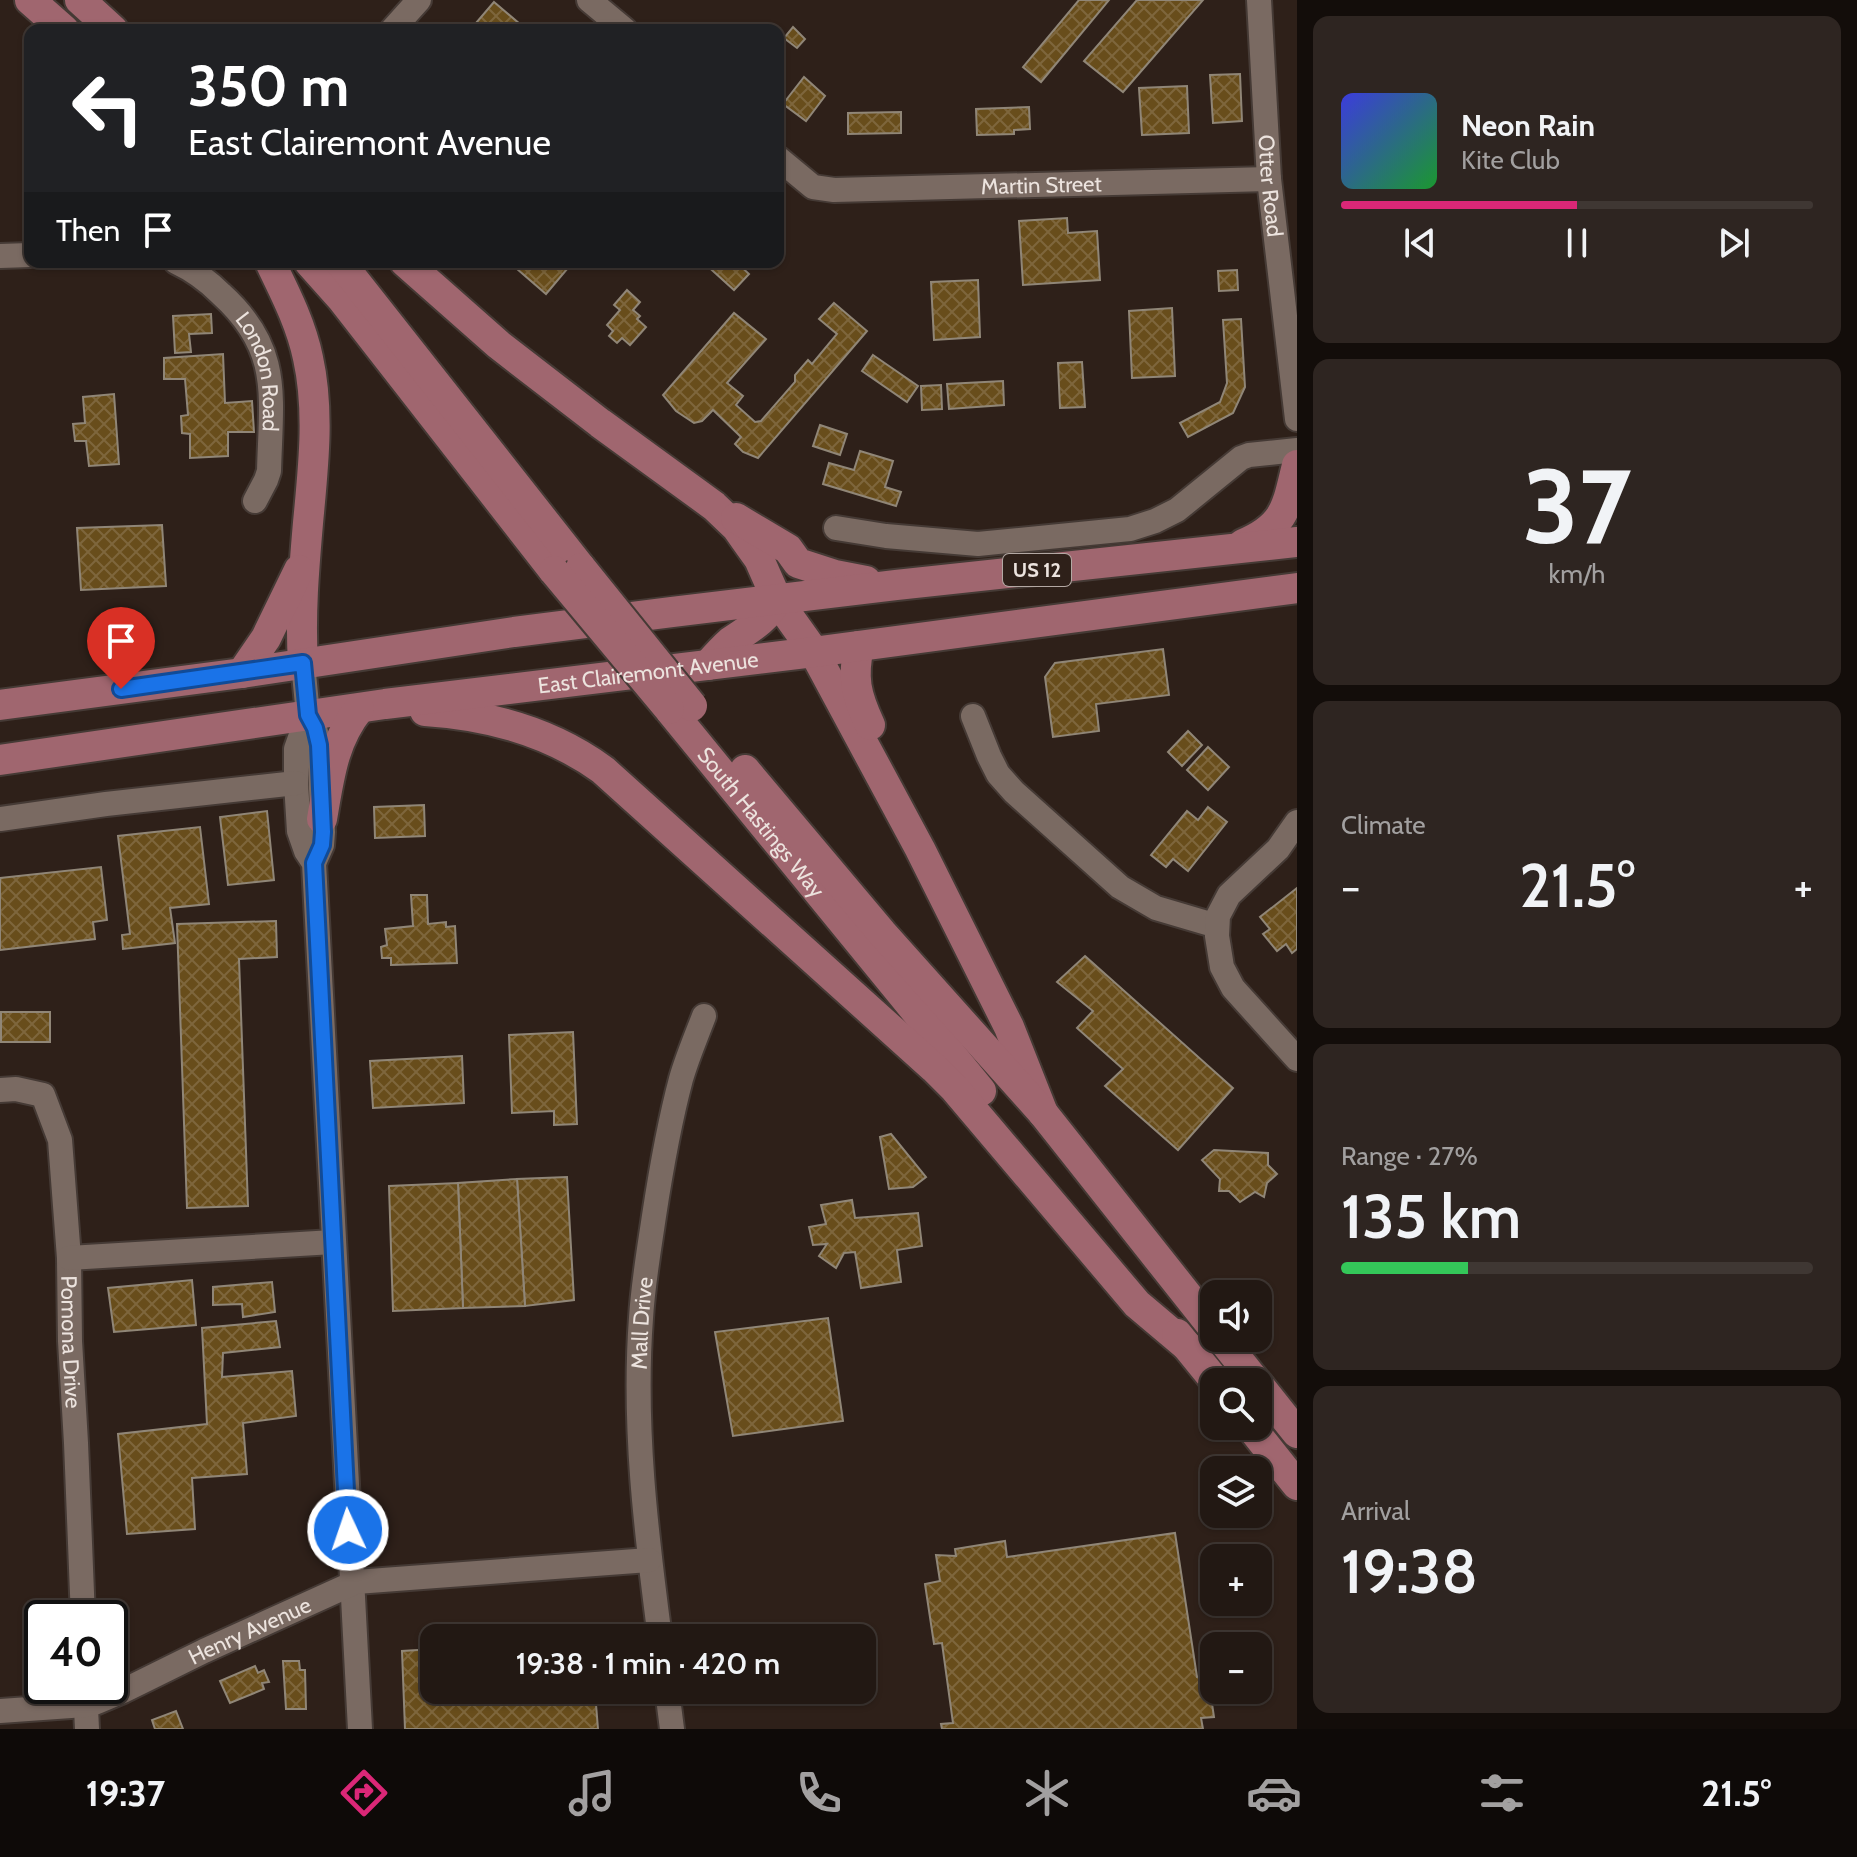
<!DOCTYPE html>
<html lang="en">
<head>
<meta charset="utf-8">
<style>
  body { margin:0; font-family:Cabin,sans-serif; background:#2e2521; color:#f1f3f6; height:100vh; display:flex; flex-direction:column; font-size:30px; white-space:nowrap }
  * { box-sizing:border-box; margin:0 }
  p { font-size:26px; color:#a2a0a0 }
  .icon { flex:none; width:44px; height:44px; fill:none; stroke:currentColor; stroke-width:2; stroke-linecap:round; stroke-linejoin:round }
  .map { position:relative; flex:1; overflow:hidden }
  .sheet { display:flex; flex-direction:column; gap:16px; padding:16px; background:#130d0a; width:560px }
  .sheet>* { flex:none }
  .guide { position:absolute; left:24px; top:24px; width:760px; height:244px; border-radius:16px; box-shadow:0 2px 6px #0004,0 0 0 2px #3f3733; background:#202124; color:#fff; overflow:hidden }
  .tools { position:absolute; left:1200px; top:1280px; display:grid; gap:16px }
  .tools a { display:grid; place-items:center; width:72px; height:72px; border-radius:16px; background:#221813; box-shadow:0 2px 6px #0004,0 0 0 2px #3f3733; font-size:40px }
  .speed { position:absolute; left:24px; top:1600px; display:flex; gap:16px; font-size:40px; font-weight:700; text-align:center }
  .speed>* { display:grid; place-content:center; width:104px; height:104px; border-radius:50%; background:#221813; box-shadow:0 2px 6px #0004,0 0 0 2px #3f3733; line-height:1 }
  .speed .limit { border:4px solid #111; border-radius:12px; background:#fff; color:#111 }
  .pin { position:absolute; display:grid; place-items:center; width:68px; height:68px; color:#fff; margin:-82px -34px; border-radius:50% 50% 50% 0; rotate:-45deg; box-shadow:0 0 8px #0007 }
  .pin .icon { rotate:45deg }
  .me { position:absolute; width:88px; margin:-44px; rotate:357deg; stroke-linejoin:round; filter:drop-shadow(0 0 6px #0008) }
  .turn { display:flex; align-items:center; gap:28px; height:168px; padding:0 32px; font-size:36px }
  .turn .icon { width:104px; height:104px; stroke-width:2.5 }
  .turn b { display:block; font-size:56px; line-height:68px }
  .then { display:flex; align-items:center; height:76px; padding:0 32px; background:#0003; gap:16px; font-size:30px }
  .big { font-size:60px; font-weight:600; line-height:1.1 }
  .sheet .card { flex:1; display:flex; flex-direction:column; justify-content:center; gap:12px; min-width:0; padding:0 28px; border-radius:16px; background:#2e2521 }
  .sheet .dial { align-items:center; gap:0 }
  .dial b { font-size:104px; line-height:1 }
  .song { display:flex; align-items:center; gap:24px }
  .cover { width:96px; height:96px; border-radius:12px; background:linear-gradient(135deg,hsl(240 70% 55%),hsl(130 70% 35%)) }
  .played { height:8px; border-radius:4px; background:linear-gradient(90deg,#db2777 50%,#3f3733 50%) }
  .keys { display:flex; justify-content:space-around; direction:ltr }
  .heat { display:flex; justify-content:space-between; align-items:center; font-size:44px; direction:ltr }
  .charge { height:12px; border-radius:6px; background:linear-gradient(90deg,#34c759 27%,#3f3733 0) }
  .trip { position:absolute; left:420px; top:1624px; width:456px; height:80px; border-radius:16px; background:#221813; box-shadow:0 2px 6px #0004,0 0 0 2px #3f3733; font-weight:600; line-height:80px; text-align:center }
  .tab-bar { display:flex; height:128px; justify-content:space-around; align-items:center; background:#0e0a08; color:#a2a0a0 }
  .tab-bar .icon { width:56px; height:56px }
  .tab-bar .current { color:#db2777 }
  .tab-bar b { font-size:36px; color:#f1f3f6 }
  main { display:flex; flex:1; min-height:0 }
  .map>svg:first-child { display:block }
</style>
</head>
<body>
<main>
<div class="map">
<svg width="1297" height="1729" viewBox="0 0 1297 1729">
  <defs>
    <pattern id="building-cross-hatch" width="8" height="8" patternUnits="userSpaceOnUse" patternTransform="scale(2)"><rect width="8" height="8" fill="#684d1b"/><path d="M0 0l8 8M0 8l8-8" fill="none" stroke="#7e663c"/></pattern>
  </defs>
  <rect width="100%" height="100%" fill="#2e2019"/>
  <g fill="url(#building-cross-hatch)" stroke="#908677" stroke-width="2">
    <path d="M 1079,0 L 1109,0 L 1041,82 L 1023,67 Z"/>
    <path d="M 1137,0 L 1203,0 L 1123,92 L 1084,61 Z"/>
    <path d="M 494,2 L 527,30 L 470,30 Z"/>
    <path d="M 793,27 L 805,39 L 797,48 L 784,38 Z"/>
    <path d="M 1240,74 L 1242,121 L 1213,123 L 1210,75 Z"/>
    <path d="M 804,77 L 825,96 L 806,121 L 783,104 Z"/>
    <path d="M 1187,86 L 1189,133 L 1142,135 L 1139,88 Z"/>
    <path d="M 1029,107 L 1030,129 L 1014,130 L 1014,134 L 977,135 L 976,109 Z"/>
    <path d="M 901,112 L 901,133 L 848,134 L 848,113 Z"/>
    <path d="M 1067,218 L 1068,233 L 1097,231 L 1100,280 L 1023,285 L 1019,221 Z"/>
    <path d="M 509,262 L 573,262 L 546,294 Z"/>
    <path d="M 703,262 L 736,262 L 749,274 L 734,290 Z"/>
    <path d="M 1237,270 L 1238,290 L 1219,291 L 1218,271 Z"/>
    <path d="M 978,280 L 980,337 L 934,340 L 931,282 Z"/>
    <path d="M 627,290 L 640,302 L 633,310 L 640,316 L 637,319 L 646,327 L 630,345 L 622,338 L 617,343 L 609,336 L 613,331 L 607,325 L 620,310 L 614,305 Z"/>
    <path d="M 834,303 L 867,331 L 758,458 L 743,452 L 735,444 L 741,437 L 713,410 L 702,421 L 694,423 L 676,411 L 663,395 L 734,313 L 766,339 L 727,383 L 743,396 L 736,405 L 755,422 L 761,421 L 795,382 L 795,375 L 808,360 L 812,364 L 837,334 L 819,319 Z"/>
    <path d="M 1172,308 L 1175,376 L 1132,378 L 1129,311 Z"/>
    <path d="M 211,314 L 212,333 L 189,334 L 191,352 L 175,353 L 173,316 Z"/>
    <path d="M 1241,319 L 1245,387 L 1233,413 L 1188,437 L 1180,423 L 1220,402 L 1227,383 L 1223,320 Z"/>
    <path d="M 223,354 L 225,403 L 252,401 L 254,432 L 228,432 L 228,456 L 190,458 L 190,434 L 182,433 L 181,416 L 188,415 L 185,379 L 164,379 L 164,358 Z"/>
    <path d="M 873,355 L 918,386 L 907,402 L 862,371 Z"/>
    <path d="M 1082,362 L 1085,407 L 1060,408 L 1058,363 Z"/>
    <path d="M 1003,381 L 1004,405 L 949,409 L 947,384 Z"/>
    <path d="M 941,385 L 942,409 L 922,410 L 921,386 Z"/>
    <path d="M 114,394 L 119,464 L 89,466 L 86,441 L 75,441 L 73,424 L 85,423 L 83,397 Z"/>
    <path d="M 820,425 L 847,434 L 840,455 L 813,446 Z"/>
    <path d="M 860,451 L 893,461 L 885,487 L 901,492 L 896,506 L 823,484 L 829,463 L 854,470 Z"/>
    <path d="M 162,525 L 166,586 L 81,590 L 77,528 Z"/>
    <path d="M 1163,649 L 1169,695 L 1096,704 L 1099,731 L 1053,737 L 1045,677 L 1055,663 Z"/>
    <path d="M 1188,731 L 1202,745 L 1182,766 L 1168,752 Z"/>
    <path d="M 1208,747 L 1229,767 L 1208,790 L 1187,770 Z"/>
    <path d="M 424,805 L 425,836 L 375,838 L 374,807 Z"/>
    <path d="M 1208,807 L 1227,822 L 1188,871 L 1173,859 L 1166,867 L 1151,855 L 1187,811 L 1198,820 Z"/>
    <path d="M 267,811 L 274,880 L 228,885 L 220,817 Z"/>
    <path d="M 200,827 L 209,904 L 170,908 L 175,943 L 123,949 L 122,935 L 130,934 L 118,836 Z"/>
    <path d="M 101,867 L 107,920 L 93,922 L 95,939 L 0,950 L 0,878 Z"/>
    <path d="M 1297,888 L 1297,949 L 1292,953 L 1286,944 L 1277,951 L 1263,934 L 1270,929 L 1260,917 Z"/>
    <path d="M 411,895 L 427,895 L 428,924 L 446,922 L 446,927 L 455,926 L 457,963 L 391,965 L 391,958 L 382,958 L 381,947 L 387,945 L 385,929 L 413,926 Z"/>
    <path d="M 276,921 L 277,957 L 239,959 L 248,1206 L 187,1208 L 177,924 Z"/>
    <path d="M 1085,956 L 1233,1088 L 1178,1150 L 1105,1086 L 1123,1069 L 1077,1028 L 1093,1011 L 1057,982 Z"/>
    <rect x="1" y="1012" width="49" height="30"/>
    <path d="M 573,1032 L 577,1124 L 554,1125 L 554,1111 L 512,1113 L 509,1035 Z"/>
    <path d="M 462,1056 L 464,1103 L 373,1108 L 370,1061 Z"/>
    <path d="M 891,1134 L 926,1177 L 913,1187 L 889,1189 L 880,1137 Z"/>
    <path d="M 1214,1150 L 1268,1153 L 1268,1165 L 1277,1174 L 1267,1183 L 1264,1197 L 1255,1192 L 1240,1202 L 1229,1191 L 1219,1191 L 1220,1179 L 1202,1160 Z"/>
    <path d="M 567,1177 L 574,1300 L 525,1306 L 517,1179 Z"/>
    <path d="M 517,1179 L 525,1306 L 463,1308 L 458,1183 Z"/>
    <path d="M 458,1183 L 463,1308 L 393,1311 L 389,1186 Z"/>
    <path d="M 852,1200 L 855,1218 L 918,1213 L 922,1246 L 897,1250 L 901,1282 L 861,1288 L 855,1252 L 844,1253 L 836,1268 L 819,1256 L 827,1244 L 813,1245 L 809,1227 L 826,1224 L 821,1205 Z"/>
    <path d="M 192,1280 L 196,1325 L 114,1332 L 108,1288 Z"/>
    <path d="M 272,1282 L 275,1312 L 243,1317 L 242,1304 L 213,1305 L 213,1287 Z"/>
    <path d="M 828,1318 L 843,1421 L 733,1436 L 715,1332 Z"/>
    <path d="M 276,1321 L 280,1347 L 223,1353 L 222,1377 L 292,1371 L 296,1416 L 243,1423 L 247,1474 L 192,1478 L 195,1529 L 127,1534 L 118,1434 L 207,1424 L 202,1328 Z"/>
    <path d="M 1175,1533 L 1197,1677 L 1208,1676 L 1214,1717 L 1201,1718 L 1203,1729 L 942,1729 L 941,1724 L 953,1723 L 942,1643 L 934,1644 L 925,1584 L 940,1581 L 936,1555 L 956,1556 L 955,1549 L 1005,1541 L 1007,1557 Z"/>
    <path d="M 434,1649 L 434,1690 L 479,1690 L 480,1702 L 595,1692 L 598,1729 L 405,1729 L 402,1651 Z"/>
    <path d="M 283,1661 L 299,1661 L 300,1670 L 305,1670 L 306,1709 L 286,1709 Z"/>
    <path d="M 255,1666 L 258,1673 L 264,1670 L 269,1682 L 262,1683 L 264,1689 L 230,1703 L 220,1681 Z"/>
    <path d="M 176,1711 L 183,1729 L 155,1729 L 152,1720 Z"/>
  </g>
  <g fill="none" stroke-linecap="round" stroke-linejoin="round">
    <g stroke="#453a35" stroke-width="28">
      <g id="minor">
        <path d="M 589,0 L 625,30"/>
        <path id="s1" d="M 1259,0 L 1269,179 L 1297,419"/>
        <path d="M 392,30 L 419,0"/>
        <path id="s2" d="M 778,158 L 813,187 L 834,190 L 1269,179"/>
        <path d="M 0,256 L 30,255"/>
        <path id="s3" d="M 176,262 C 193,270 208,281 221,294 C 282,349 271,396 269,471 L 266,480 L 255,501"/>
        <path d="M 836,528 L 886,536 L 978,544 L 1130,529 L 1155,521 L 1177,510 L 1241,458 L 1249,455 L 1297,450"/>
        <path d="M 303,663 L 308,715 L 315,728 L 319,745 L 323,832 L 322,845 L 314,863"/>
        <path d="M 308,715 L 296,749 L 296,783 L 299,831 L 306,851 L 314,863 L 360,1729"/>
        <path d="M 973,716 L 989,756 L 998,774 L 1014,792 L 1120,887 L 1156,908 L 1217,926"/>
        <path d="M 0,819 L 106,804 L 296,783"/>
        <path d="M 1297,822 L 1278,849 L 1229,895 L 1218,916 L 1217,936 L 1222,967 L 1233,988 L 1297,1059"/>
        <path id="s4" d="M 0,1090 L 16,1089 L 43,1095 L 60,1140 L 69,1258 L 70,1341 L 76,1443 L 83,1618"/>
        <path d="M 69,1258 L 333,1242"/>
        <path id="s5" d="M 660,1638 C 646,1532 633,1425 641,1318 C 643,1284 649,1250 654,1216 C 661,1170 669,1124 681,1079 C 687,1058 696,1037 704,1016"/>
        <path d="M 85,1686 L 87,1729"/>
        <path d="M 667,1690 L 672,1729"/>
        <path id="s6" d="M 0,1711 L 85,1705 L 97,1702 L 123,1691 L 204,1651 L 356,1582 L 649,1560"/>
      </g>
    </g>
    <g stroke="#453a35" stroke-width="34">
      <g id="major">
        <path d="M 30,0 L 64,30"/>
        <path d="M 80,0 L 113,30"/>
        <path d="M 270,262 C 285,293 301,324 308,358 C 320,412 313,469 308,523 C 304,569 300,616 303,663"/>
        <path d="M 309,262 L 342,299 L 554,571"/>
        <path d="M 340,262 L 581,568"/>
        <path d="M 405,262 L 499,345 L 600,423 L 714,506 L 737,528 L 749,545 L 759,559 L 777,600 L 814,652 L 920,849 L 1009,1027 L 1043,1113"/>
        <path d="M 736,518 L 788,549 L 798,563 L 835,575 L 866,581"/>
        <path d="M 1243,544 C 1286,526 1287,506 1297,465"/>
        <path d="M 859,646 C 852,678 856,695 870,725"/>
        <path d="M 708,665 C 715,657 722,649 730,642 C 749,629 766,620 777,600"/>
        <path d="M 242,673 L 266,638 L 299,570"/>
        <path d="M 0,705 L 242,673 L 514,632 L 672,612 L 896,585 L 1297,542"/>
        <path id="s7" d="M 669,709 L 981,1091"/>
        <path d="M 425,711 C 489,715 551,732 603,770 L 934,1068 L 955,1089 L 1137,1304 L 1188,1347"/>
        <path id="s8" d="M 0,760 L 385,704 L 814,652 L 1297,588"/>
        <path d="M 745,770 L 882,933 L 1043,1113 L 1214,1329"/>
        <path d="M 322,819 C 329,779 333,741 359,709"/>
        <path d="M 1177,1334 L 1216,1382"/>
        <path d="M 1221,1338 L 1256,1382"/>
        <path d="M 1258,1384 L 1297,1433"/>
        <path d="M 1250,1426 L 1297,1485"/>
      </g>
    </g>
    <use href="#minor" stroke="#7a6a62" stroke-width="24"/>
    <use href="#major" stroke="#a0666f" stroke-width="30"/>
    <g stroke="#453a35" stroke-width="34" stroke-linecap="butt">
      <g id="major-bridge">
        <path d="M 581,568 L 692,706"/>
        <path d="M 554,571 L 669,709"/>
      </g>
    </g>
    <use href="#major-bridge" stroke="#a0666f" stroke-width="30"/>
  </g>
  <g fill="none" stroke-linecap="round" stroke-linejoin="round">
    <g stroke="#114b97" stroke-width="20">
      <path id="route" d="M 121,689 L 303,663 L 308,715 L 315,728 L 319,745 L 323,832 L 322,845 L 314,863 L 348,1530"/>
    </g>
    <use href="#route" stroke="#1a73e8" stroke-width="14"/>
  </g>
  <g text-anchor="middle" stroke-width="8" stroke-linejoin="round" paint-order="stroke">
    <rect fill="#2e2019" stroke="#b3a8a3" stroke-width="2" x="1003" y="554" width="68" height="32" rx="6"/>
    <g font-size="20" font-weight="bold" fill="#ece3de">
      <text x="1037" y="577">US 12</text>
    </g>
    <g font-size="22" fill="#ece3de" stroke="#2e2019">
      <text dy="8" stroke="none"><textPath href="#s2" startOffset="274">Martin Street</textPath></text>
      <text dy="8" stroke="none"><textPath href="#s1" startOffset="186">Otter Road</textPath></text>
      <text dy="8" stroke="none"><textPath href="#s3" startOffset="146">London Road</textPath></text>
      <text dy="8" stroke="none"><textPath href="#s8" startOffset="654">East Clairemont Avenue</textPath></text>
      <text dy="8" stroke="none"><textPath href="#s7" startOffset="146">South Hastings Way</textPath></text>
      <text dy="8" stroke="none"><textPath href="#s5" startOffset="316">Mall Drive</textPath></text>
      <text dy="8" stroke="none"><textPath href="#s4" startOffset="294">Pomona Drive</textPath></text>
      <text dy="8" stroke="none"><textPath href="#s6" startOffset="266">Henry Avenue</textPath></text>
    </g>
  </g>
</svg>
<div class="tools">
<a><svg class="icon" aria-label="sound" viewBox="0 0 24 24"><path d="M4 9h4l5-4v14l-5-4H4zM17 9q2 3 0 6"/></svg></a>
<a><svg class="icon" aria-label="search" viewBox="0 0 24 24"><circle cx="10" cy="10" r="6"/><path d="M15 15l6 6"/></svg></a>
<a><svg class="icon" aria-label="layers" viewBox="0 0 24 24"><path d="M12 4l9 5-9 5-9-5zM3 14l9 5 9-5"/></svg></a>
<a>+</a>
<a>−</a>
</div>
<div class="speed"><div class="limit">40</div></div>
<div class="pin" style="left:121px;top:689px;background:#d93025"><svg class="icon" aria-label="arrive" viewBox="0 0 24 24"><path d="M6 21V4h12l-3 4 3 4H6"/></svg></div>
<svg class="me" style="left:348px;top:1530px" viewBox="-20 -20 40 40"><circle r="17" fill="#1a73e8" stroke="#fff" stroke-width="3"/><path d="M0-11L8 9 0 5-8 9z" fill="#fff"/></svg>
<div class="trip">19:38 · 1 min · 420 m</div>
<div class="guide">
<div class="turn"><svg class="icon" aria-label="left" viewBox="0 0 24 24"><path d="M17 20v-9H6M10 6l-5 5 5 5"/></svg><div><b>350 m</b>East Clairemont Avenue</div></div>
<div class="then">Then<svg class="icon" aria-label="arrive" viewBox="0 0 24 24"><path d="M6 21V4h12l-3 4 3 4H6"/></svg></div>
</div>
</div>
<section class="sheet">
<div class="card">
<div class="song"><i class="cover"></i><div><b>Neon Rain</b><p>Kite Club</p></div></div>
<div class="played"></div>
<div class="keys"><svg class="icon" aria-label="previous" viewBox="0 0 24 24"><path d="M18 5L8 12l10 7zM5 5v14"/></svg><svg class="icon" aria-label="pause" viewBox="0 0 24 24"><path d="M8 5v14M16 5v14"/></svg><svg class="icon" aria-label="next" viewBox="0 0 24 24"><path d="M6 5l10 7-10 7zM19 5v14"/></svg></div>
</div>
<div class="card dial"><b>37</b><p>km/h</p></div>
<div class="card"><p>Climate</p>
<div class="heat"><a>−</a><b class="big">21.5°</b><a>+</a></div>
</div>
<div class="card"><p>Range · 27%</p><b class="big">135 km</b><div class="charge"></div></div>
<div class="card"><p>Arrival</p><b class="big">19:38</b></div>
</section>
</main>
<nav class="tab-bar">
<b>19:37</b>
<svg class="icon current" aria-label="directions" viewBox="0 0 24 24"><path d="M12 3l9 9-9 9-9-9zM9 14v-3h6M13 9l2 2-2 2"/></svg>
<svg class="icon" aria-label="music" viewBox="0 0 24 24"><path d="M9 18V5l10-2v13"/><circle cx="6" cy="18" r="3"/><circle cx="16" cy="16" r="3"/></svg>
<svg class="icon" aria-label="phone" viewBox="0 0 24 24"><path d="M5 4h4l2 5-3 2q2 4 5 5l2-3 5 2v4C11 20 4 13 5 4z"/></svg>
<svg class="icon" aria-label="climate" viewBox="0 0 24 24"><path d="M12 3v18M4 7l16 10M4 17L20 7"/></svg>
<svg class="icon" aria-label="car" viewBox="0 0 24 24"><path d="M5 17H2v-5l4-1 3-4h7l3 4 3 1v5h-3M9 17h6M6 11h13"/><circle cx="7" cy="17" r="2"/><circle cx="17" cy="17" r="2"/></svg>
<svg class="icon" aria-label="filters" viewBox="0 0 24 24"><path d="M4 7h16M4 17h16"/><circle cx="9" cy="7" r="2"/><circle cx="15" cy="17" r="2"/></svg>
<b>21.5°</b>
</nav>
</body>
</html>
